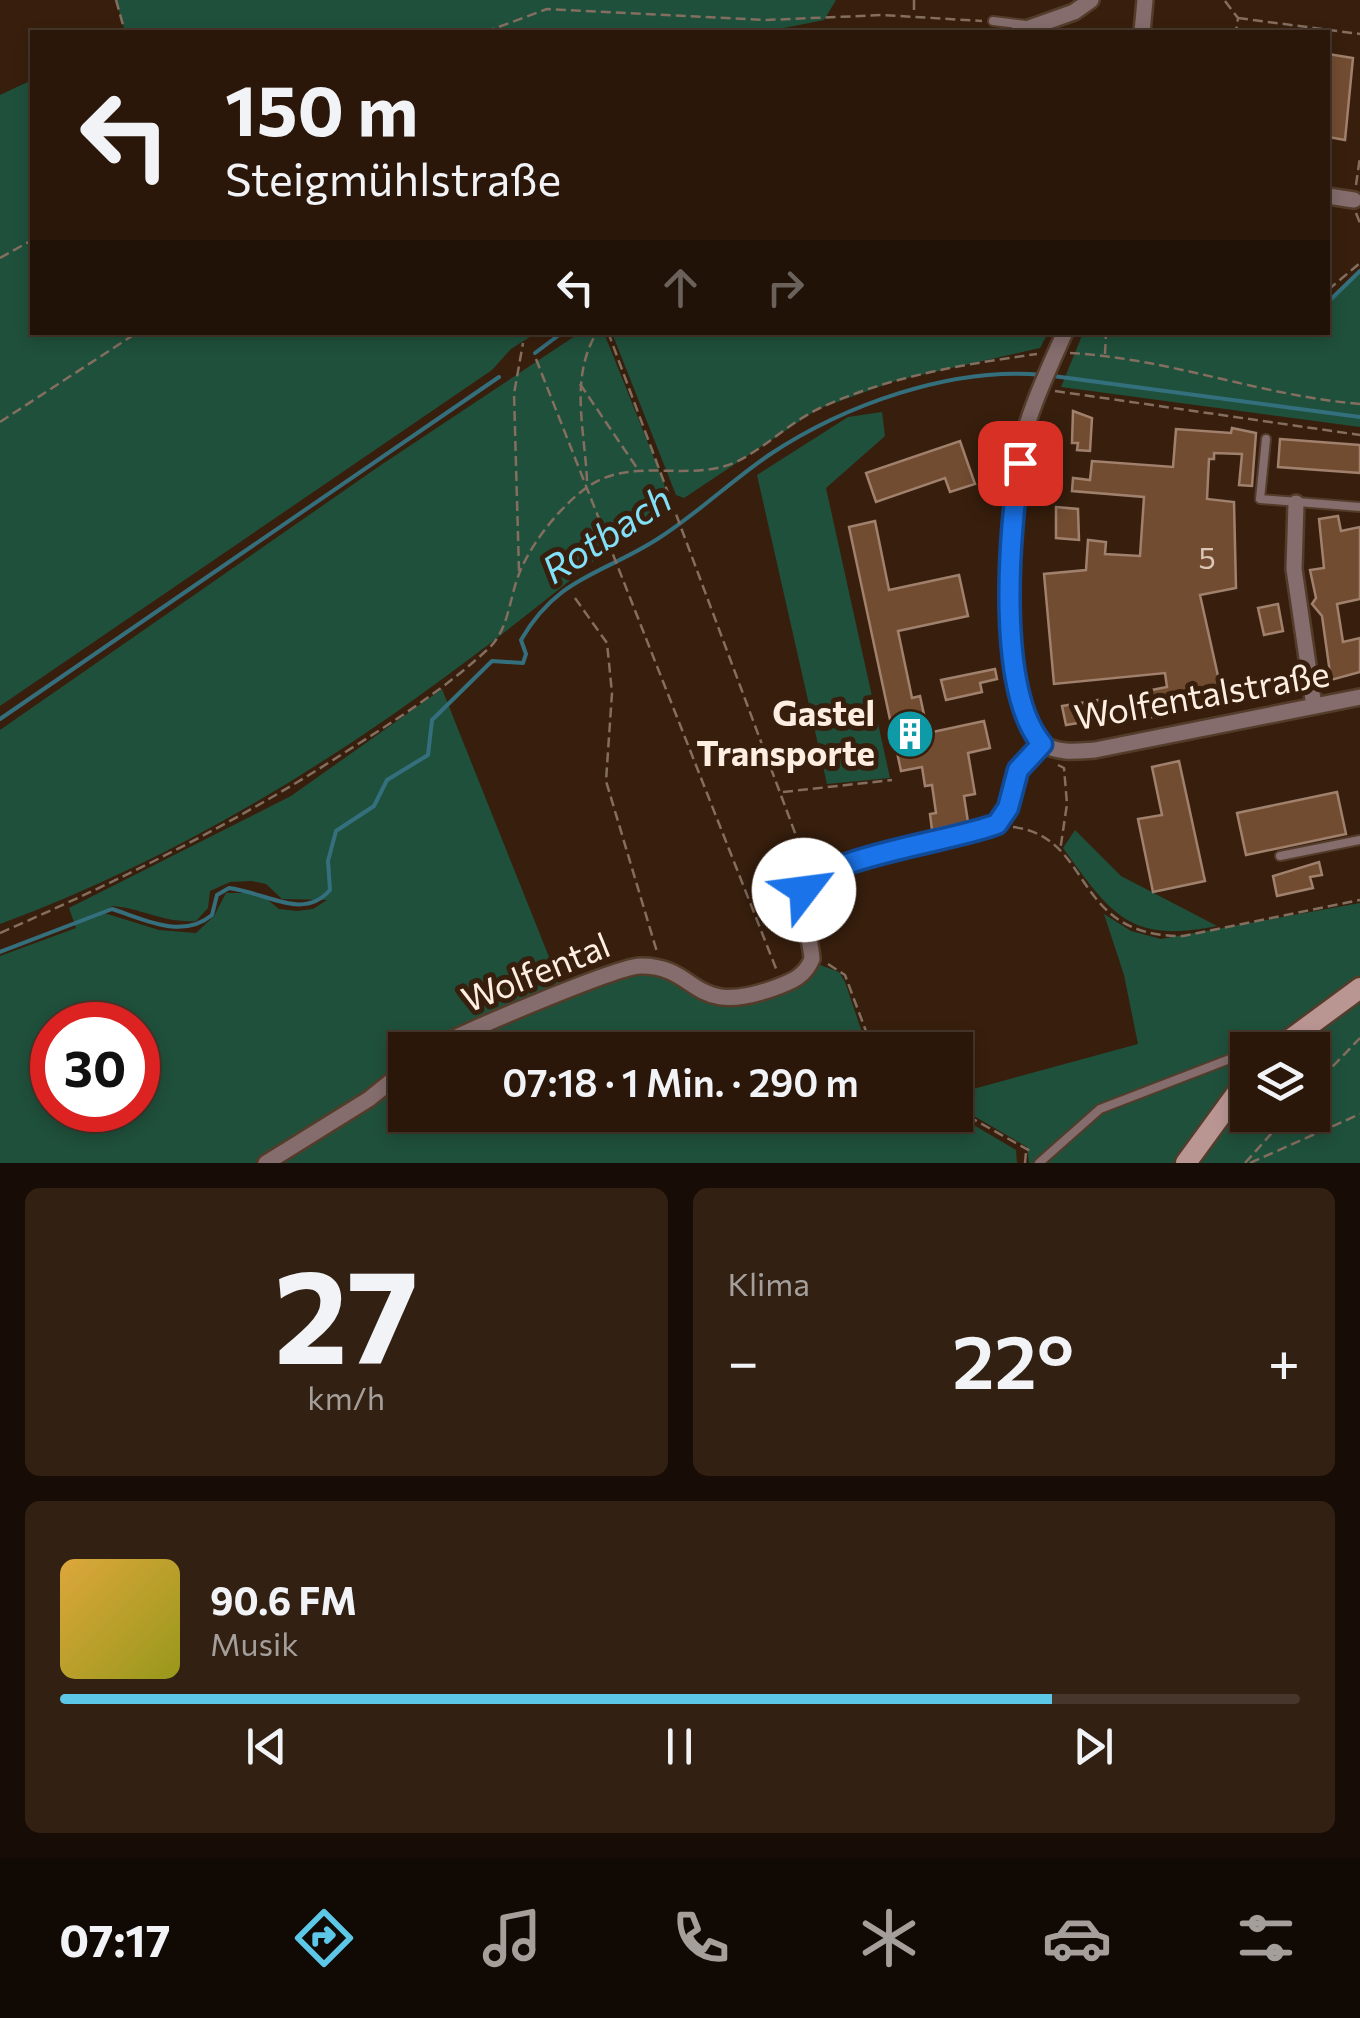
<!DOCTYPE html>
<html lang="de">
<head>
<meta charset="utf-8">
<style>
  body { margin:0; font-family:Commissioner,sans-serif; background:#322013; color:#f1f3f6; height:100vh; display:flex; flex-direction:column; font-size:38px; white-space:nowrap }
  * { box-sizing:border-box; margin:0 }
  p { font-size:32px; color:#a59f9c }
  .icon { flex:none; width:55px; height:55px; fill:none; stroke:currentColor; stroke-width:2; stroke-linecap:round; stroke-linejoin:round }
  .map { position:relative; height:1163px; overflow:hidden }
  .details { display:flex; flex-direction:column; gap:25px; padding:25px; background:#170d06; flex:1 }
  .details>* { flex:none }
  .top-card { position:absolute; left:30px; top:30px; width:1300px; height:305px; border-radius:0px; box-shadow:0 5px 15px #0003,0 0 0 2px #46362b; background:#2a170a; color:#f1f3f6; overflow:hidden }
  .tools { position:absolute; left:1230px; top:1032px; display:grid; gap:20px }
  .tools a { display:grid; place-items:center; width:100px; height:100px; border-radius:0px; background:#2a170a; box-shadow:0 5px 15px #0003,0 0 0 2px #46362b; font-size:50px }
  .speed { position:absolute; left:30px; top:1002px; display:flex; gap:20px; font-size:50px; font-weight:700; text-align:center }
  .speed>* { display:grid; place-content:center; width:130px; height:130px; border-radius:50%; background:#2a170a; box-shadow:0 5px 15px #0003,0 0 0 2px #46362b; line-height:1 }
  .speed .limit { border:15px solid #d22; background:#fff; color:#111 }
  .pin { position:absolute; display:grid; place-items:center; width:85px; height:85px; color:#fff; margin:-42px; border-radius:20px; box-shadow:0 5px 15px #0006 }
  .me { position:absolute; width:110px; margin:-55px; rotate:60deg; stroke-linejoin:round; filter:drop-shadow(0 0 8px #0008) }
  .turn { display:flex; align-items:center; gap:35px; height:210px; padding:0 30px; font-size:45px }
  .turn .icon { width:130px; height:130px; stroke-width:2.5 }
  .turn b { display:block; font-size:70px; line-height:85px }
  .lanes { display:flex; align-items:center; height:95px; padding:0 30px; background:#0003; justify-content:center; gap:50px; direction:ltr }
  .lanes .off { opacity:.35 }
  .big { font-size:75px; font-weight:600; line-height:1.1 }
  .details .widget { flex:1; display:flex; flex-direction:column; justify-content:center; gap:15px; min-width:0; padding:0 35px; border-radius:15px; background:#322013 }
  .details .dial { align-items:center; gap:0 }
  .dial b { font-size:130px; line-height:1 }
  .song { display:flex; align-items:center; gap:30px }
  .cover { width:120px; height:120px; border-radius:15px; background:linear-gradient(135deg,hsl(40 70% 55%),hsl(60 70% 35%)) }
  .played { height:10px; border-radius:5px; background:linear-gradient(90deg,#5dc7e8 80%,#46362b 80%) }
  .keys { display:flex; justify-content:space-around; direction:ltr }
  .heat { display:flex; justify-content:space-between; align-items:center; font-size:55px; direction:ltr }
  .details .tiles { flex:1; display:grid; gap:25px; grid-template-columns:1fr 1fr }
  .widget:last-child { grid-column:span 2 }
  .trip { position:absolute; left:388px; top:1032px; width:585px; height:100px; border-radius:0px; background:#2a170a; box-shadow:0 5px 15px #0003,0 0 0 2px #46362b; font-weight:600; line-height:100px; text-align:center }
  .tab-bar { display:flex; height:160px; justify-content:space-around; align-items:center; background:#110904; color:#a59f9c }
  .tab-bar .icon { width:70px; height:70px }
  .tab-bar .active { color:#5dc7e8 }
  .tab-bar b { font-size:45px; color:#f1f3f6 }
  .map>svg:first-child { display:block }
</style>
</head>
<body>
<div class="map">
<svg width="1360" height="1163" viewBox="0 0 1360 1163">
  <rect width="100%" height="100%" fill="#381f0d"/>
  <g fill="#1f503b" fill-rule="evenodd">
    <path d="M 116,0 L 836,0 L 824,20 L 764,32 L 125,32 Z"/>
    <path d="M 32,80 L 32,332 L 536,333 L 511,349 L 492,370 L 0,706 L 0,95 Z"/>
    <path d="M 1360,271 L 1360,427 L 1061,387 L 1083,333 L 1328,332 L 1328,302 Z"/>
    <path d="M 581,332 L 604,333 L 664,483 L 666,496 L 661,505 C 455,679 255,829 0,924 L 0,730 L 381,465 Z"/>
    <path d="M 612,333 L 1048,333 L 1040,348 L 898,380 L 818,409 L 684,498 L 676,495 Z"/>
    <path d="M 882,412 L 885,436 L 826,488 L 890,778 L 827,784 L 757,475 L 848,417 Z"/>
    <path d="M 442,689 L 563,992 L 426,1050 L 405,1050 L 405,1065 L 368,1095 L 261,1163 L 0,1163 L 0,956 L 76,928 L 69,908 L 291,796 ZM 251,881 L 266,884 L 282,899 L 327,900 L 313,909 L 297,911 L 279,909 L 259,893 L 226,893 L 214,916 L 196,933 L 159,930 L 104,913 L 112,906 C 143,908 161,923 196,921 L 208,908 L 210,891 L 230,882 ZM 52,1025 L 138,1025 L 138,1110 L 52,1110 Z"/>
    <path d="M 1075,830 L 1121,876 L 1217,926 C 1129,944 1111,914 1063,848 Z"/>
    <path d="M 1360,903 L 1360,1163 L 1197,1163 L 1247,1090 L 1248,1115 L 1312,1115 L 1312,1050 L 1248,1050 L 1247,1071 L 1179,1163 L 1029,1163 L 1027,1147 L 955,1105 L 955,1094 L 1138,1044 L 1124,975 L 1104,914 L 1131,931 L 1161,939 Z"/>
    <path d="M 815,963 L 839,972 L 845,982 L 868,1050 L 440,1050 L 622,974 L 654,971 L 733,1003 Z"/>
    <path d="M 405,1074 L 405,1115 L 955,1114 L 1016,1150 L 1017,1163 L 276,1163 Z"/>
  </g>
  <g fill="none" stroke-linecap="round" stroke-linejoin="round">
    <g stroke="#346f7e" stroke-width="4">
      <path d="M 1328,302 L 1360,271"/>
      <path d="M 535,353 L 563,332"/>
      <path d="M 1053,376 L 1360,417"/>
      <path d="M 0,719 L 499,377"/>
      <path d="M 0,952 L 112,909 C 144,919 182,940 212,915 L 217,895 L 229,888 C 268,893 303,921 330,890 L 328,861 L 336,831 L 374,806 L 387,780 L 428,755 L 432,720 L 492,661 L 523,663 L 526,654 L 521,640 C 558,576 602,575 659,538 C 698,513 731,481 769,455 C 844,405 952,366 1043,375"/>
    </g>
  </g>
  <g fill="#724c31" stroke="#a0816d" stroke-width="2.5">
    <path d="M 1328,54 L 1353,58 L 1345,140 L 1328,137 Z"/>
    <path d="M 1073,411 L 1092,418 L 1090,451 L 1077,450 L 1078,443 L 1072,443 Z"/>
    <path d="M 1232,428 L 1256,433 L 1252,486 L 1239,485 L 1242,454 L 1214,453 L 1214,459 L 1209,459 L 1207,499 L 1234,502 L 1236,588 L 1200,595 L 1224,703 L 1168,710 L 1168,714 L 1132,721 L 1126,695 L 1167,687 L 1165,673 L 1054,684 L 1044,574 L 1086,570 L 1088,540 L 1106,542 L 1105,554 L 1140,556 L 1144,497 L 1072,491 L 1073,478 L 1090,480 L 1092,461 L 1173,467 L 1176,429 L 1231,433 Z"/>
    <path d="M 1280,439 L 1360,445 L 1360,473 L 1278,467 Z"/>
    <path d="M 960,441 L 975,484 L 950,492 L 945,478 L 876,502 L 866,473 Z"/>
    <path d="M 1056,507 L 1078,509 L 1079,540 L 1056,538 Z"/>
    <path d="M 1338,516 L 1341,531 L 1360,527 L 1360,599 L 1337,604 L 1343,642 L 1360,638 L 1360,672 L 1331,680 L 1322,616 L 1312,604 L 1316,598 L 1310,570 L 1324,568 L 1319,519 Z"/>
    <path d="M 875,521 L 889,590 L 959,575 L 968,616 L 898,631 L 912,698 L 920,696 L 928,733 L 984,721 L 990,748 L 968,753 L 975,794 L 964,796 L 968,822 L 932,830 L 930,814 L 936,813 L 932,785 L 925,786 L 922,767 L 901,771 L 849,527 Z"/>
    <path d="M 1278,604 L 1283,631 L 1264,635 L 1258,608 Z"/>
    <path d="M 995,669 L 997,679 L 980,683 L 982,692 L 946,700 L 941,680 Z"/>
    <path d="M 1104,699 L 1108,718 L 1066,725 L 1062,706 Z"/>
    <path d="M 1179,761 L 1205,881 L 1153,892 L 1138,819 L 1162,815 L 1152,767 Z"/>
    <path d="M 1337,792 L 1346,834 L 1246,855 L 1237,813 Z"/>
    <path d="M 1319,862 L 1322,875 L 1310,877 L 1313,888 L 1277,896 L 1273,876 Z"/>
  </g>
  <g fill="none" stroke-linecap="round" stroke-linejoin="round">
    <g stroke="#543c2b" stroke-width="12">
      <g id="service">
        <path d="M 993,21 L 1026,25"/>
        <path d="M 1266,439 L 1260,499 L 1360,507"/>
        <path d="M 1280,856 L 1360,840"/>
        <path d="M 1039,1163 L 1100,1109 L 1248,1052"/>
      </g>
    </g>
    <g stroke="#543c2b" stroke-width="20">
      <g id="minor">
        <path d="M 1018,32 L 1074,12 L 1091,0"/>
        <path d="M 1142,32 L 1145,0"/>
        <path d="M 1328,196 L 1354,200"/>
        <path d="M 1065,332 C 1050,366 1032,404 1023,439 C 1011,491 994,713 1043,744 C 1059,754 1078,751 1095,750 L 1360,697"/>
        <path d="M 1296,503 L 1294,569 L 1314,706"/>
        <path d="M 432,1050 C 457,1034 616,967 640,966 C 700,965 689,1020 777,987 C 793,981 805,976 812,959 C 811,938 799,912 804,891 C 812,860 964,838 997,825 L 1008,808 L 1019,770 L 1042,744"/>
        <path d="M 266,1163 L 369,1099 L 405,1070"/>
      </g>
    </g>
    <g stroke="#543c2b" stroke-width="25">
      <g id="secondary">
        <path d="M 1276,1050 L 1360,988"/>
        <path d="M 1186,1163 L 1248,1078"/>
      </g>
    </g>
    <g stroke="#846e5f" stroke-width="2.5" stroke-dasharray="10 5" stroke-linecap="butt">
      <path d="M 116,0 L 125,32"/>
      <path d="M 1225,1 L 1238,18 L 1236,32"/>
      <path d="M 914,10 L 914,0"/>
      <path d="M 1238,18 L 1360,34"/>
      <path d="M 485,32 L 547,9 L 766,20 L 883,15 L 982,21"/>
      <path d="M 1356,185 L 1360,157"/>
      <path d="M 1356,213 L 1360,223"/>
      <path d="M 0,258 L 32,240"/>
      <path d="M 1328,290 L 1360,263"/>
      <path d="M 608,332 L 807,865"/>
      <path d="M 1070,353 C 1168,358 1262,396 1360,404"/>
      <path d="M 1105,354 L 1106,332"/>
      <path d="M 536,359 L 777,971"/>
      <path d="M 580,384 L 637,468"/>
      <path d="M 1055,391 L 1360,435"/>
      <path d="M 0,422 L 138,332"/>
      <path d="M 587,481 C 585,430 569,378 597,332"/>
      <path d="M 519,571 L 514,394 L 523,343"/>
      <path d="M 575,598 L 607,643 L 612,693 L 606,781 L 657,952"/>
      <path d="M 1058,765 L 1064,768 L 1067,804 L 1060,851"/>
      <path d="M 783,792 L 892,780"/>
      <path d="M 1013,827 C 1095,837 1070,937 1183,936 L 1360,900"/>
      <path d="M 0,933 C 121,880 236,823 347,751 C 396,720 446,688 488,649 C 509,630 509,599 519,574 C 531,543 562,504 589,486 C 634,456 688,483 736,462 C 765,448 789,423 818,409 C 885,377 965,364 1037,354"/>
      <path d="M 828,964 L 845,975 L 873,1050"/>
      <path d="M 1312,1088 L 1360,1038"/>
      <path d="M 955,1109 L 1032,1152"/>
      <path d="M 1025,1163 L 1026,1152"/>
      <path d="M 1245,1163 L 1288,1115"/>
      <path d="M 1250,1163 L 1360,1114"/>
    </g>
    <use href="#service" stroke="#846d6c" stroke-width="8"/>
    <use href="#minor" stroke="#846d6c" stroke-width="15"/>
    <use href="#secondary" stroke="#ba9693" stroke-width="20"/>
  </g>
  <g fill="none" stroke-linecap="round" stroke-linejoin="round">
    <g stroke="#114b97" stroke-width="25">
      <path id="route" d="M 804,890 C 825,856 955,841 997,824 L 1008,808 L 1018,770 L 1042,744 C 996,690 1009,531 1020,463"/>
    </g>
    <use href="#route" stroke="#1a73e8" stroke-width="18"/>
  </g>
  <defs>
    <g id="building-disc" transform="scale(2.5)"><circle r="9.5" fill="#0f9aa8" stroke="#381f0d"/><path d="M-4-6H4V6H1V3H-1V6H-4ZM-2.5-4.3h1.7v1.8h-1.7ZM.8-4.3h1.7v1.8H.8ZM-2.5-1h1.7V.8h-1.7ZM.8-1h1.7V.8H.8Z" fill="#fff"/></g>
  </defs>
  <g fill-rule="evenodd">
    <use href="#building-disc" x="910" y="734"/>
  </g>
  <g text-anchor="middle" stroke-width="10" stroke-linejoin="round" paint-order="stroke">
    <g font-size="30" fill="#dbc5b5">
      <text x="1207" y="569">5</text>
    </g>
    <g font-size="35" fill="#feede1" stroke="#381f0d">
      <text transform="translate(1202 696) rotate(-10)" y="12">Wolfentalstraße</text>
      <text transform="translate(536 973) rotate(-22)" y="12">Wolfental</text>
    </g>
    <g font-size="35" font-weight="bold" fill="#feede1" stroke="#381f0d" text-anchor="end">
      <text x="875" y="726">Gastel<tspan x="875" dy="40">Transporte</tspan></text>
    </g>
    <g font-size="38" font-style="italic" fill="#82e1f8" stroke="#381f0d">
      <text transform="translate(607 535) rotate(-33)" y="13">Rotbach</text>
    </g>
  </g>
</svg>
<div class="tools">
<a><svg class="icon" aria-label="layers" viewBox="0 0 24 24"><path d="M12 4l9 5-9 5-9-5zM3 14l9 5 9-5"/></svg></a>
</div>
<div class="speed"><div class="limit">30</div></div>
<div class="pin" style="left:1020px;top:463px;background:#d93025"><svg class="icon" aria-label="arrive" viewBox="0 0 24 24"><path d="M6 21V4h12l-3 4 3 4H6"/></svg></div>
<svg class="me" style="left:804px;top:890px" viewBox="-20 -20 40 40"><circle r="19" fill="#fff"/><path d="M0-13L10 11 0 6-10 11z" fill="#1a73e8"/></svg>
<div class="trip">07:18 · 1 Min. · 290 m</div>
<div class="top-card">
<div class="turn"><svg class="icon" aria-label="left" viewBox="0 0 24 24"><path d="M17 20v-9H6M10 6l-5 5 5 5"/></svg><div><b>150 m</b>Steigmühlstraße</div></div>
<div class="lanes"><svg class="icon" aria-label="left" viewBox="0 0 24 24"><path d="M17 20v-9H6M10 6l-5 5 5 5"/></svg><svg class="icon off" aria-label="ahead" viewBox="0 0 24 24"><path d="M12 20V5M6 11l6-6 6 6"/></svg><svg class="icon off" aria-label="right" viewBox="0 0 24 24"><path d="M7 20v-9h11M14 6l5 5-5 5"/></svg></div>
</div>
</div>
<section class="details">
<div class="tiles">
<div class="widget dial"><b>27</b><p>km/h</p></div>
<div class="widget"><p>Klima</p>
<div class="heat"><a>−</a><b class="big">22°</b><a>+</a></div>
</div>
<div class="widget">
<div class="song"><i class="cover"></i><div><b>90.6 FM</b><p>Musik</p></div></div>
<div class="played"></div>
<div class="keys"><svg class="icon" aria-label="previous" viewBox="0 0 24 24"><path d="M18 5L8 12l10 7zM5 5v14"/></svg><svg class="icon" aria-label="pause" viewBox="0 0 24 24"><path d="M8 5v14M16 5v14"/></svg><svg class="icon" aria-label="next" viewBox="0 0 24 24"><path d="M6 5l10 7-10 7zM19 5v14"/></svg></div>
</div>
</div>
</section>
<nav class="tab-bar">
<b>07:17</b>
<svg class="icon active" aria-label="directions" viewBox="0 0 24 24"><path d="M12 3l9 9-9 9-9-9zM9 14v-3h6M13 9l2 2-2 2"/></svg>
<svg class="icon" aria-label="music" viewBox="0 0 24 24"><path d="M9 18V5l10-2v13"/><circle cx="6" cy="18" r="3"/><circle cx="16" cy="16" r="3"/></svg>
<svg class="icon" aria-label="phone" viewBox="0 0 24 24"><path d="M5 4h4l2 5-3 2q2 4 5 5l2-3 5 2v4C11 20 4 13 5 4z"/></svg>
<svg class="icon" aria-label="climate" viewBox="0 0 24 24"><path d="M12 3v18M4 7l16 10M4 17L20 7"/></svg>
<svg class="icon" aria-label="car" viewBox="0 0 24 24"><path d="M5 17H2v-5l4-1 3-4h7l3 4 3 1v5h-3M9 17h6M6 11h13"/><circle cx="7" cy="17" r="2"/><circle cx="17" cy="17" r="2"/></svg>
<svg class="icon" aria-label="filters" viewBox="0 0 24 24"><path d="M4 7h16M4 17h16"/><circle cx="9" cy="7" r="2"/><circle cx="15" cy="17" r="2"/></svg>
</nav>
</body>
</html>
